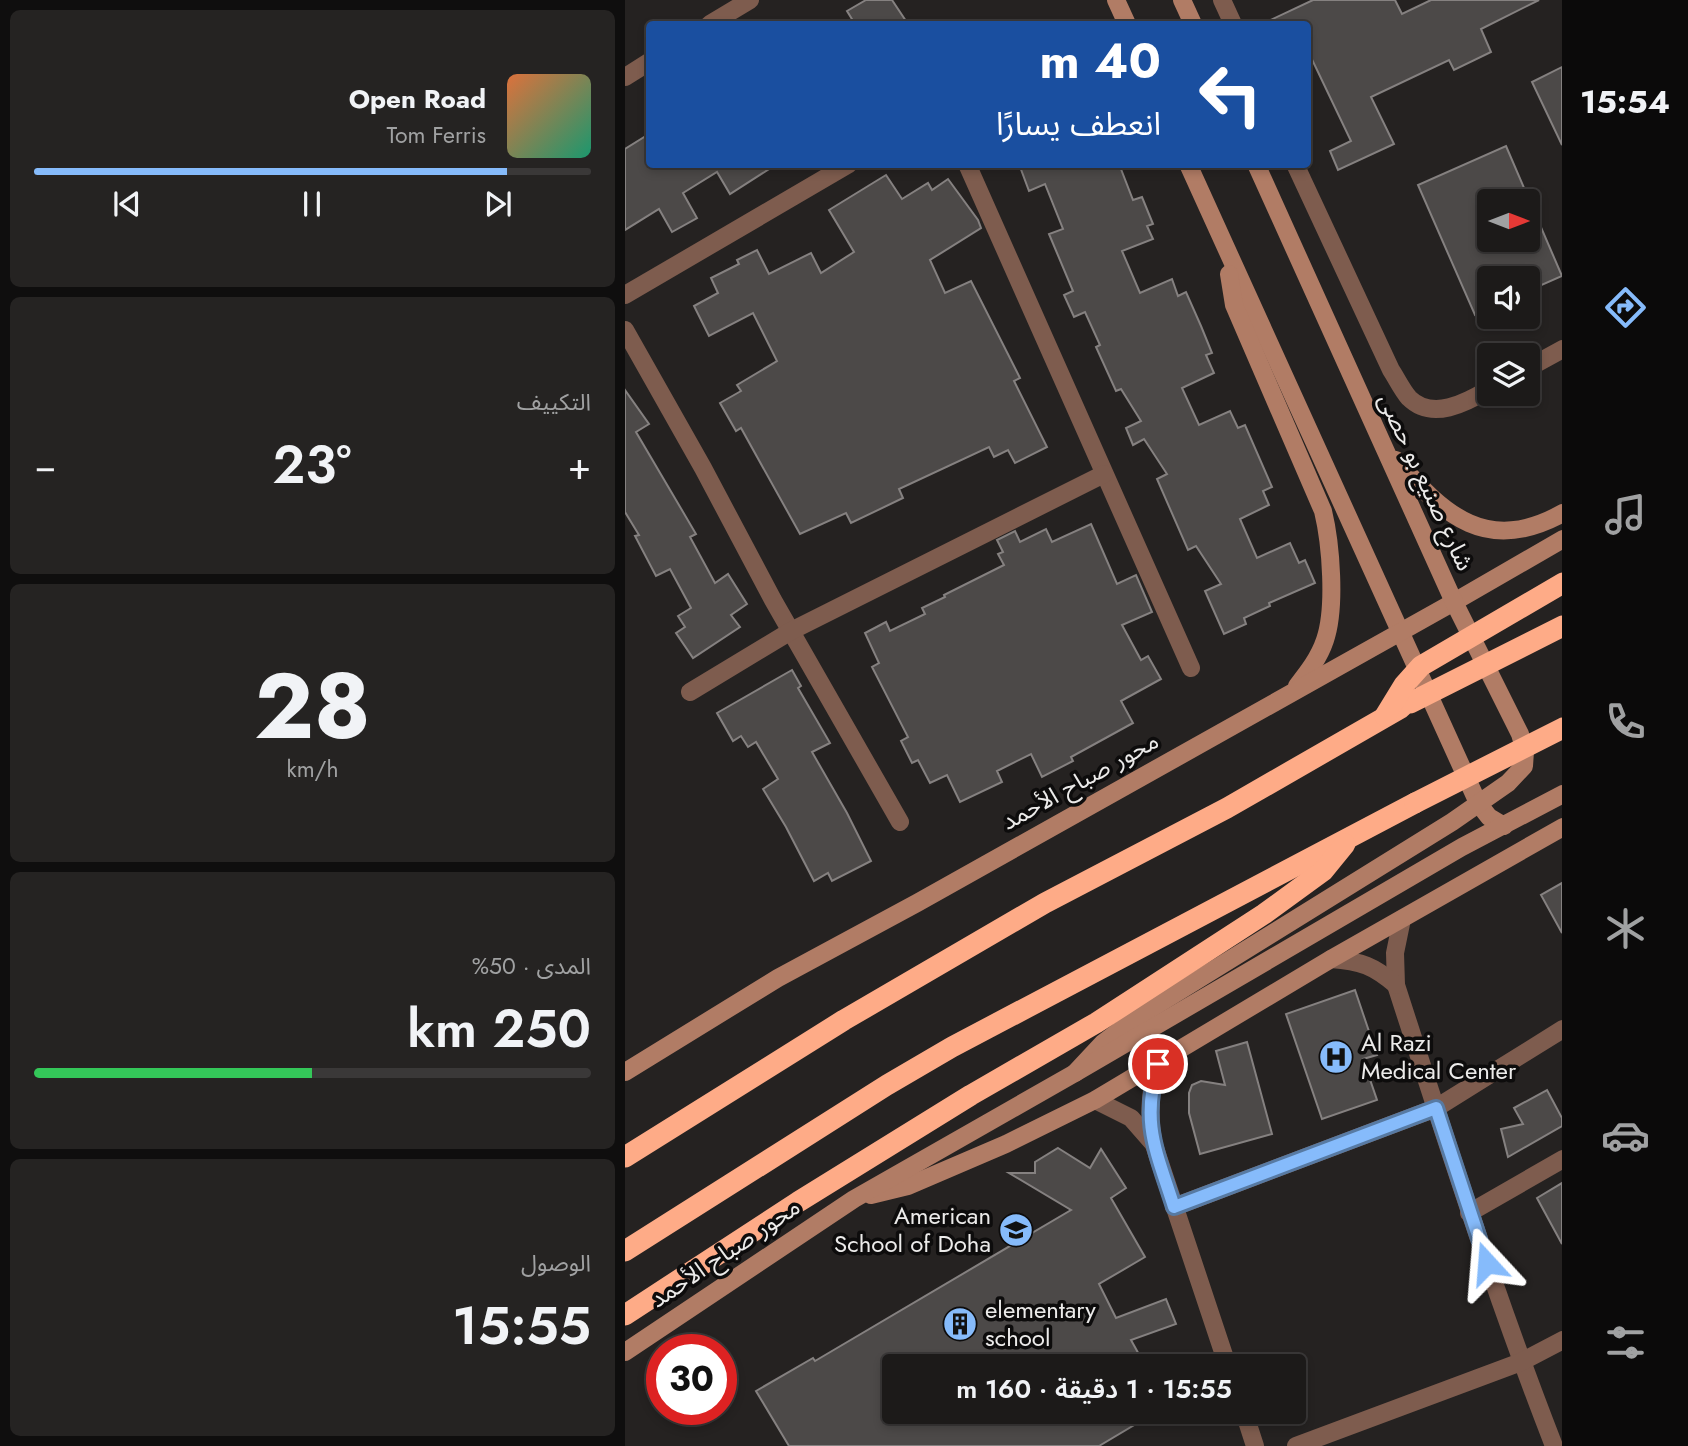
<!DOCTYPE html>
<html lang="ar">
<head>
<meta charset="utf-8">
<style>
  body { margin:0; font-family:Jost,"Noto Sans Arabic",sans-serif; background:#252322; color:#f1f3f6; direction:rtl; height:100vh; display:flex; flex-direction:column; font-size:26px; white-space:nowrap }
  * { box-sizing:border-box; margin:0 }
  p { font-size:23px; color:#a0a1a2 }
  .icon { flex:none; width:38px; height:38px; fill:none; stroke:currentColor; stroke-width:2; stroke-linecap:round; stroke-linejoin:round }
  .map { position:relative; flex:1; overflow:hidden; direction:ltr }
  .panel { display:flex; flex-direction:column; gap:10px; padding:10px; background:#0f0e0e; width:625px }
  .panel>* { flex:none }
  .hud { position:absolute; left:21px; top:21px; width:665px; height:147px; border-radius:7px; box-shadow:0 4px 10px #0003,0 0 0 2px #3a3838; direction:rtl; background:#1a4fa0; color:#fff; overflow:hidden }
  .needle { width:46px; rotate:90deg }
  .fabs { position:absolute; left:852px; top:189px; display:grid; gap:14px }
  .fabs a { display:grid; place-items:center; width:63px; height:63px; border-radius:7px; background:#1c1a19; box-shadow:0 4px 10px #0003,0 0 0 2px #3a3838; font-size:35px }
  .speed { position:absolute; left:21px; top:1334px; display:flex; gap:14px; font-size:35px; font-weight:700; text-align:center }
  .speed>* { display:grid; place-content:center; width:91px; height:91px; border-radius:50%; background:#1c1a19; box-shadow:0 4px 10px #0003,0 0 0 2px #3a3838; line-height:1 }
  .speed .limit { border:10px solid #d22; background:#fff; color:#111 }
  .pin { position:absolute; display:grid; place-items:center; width:60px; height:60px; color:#fff; margin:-30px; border:4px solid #fff; border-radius:50%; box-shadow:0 2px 7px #0007 }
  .me { position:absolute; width:77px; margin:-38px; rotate:341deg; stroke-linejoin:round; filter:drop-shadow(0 0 5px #0008) }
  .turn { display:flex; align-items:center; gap:24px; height:147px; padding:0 35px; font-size:32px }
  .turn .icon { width:91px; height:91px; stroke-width:2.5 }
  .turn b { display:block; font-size:49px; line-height:60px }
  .big { font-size:52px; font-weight:600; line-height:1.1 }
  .panel .tile { flex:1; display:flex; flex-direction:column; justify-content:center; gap:10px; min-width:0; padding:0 24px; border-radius:10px; background:#252322 }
  .panel .dial { align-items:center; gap:0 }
  .dial b { font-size:91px; line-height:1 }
  .song { display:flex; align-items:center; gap:21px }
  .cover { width:84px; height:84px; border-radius:10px; background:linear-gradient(135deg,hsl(20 70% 55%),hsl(160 70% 35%)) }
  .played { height:7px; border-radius:4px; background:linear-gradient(90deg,#86bbfb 85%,#3a3838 85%) }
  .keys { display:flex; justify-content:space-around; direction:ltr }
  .heat { display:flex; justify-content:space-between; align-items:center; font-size:38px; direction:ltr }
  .charge { height:10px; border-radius:5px; background:linear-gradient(90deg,#34c759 50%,#3a3838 0) }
  .trip { position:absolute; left:257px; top:1354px; width:424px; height:70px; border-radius:7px; background:#1c1a19; box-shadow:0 4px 10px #0003,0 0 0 2px #3a3838; font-weight:600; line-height:70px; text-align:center; direction:rtl }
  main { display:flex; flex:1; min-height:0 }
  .dock { display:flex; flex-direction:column; width:126px; justify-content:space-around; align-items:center; background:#0b0a0a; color:#a0a1a2 }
  .dock .icon { width:49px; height:49px }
  .dock .on { color:#86bbfb }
  .dock b { font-size:32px; color:#f1f3f6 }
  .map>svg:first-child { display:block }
</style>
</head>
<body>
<main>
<nav class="dock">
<b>15:54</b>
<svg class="icon on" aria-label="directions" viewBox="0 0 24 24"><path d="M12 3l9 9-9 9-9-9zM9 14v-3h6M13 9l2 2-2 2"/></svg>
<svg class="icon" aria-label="music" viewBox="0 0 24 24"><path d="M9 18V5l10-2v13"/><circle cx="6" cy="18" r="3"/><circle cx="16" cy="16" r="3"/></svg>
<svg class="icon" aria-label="phone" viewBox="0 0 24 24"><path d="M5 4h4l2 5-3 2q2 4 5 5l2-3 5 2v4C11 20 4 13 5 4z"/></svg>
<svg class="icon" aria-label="climate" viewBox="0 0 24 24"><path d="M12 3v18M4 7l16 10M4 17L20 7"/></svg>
<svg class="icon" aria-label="car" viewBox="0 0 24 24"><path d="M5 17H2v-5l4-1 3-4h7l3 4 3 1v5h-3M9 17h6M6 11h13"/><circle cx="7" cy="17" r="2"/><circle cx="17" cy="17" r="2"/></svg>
<svg class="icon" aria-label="filters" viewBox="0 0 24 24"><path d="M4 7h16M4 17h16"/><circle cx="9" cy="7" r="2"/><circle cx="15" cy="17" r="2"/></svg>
</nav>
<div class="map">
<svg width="938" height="1446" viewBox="0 0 938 1446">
  <rect width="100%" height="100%" fill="#252221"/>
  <g fill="#4c4948" stroke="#858180" stroke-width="2" fill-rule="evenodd">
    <path d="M 241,0 L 267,0 L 283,24 L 230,24 L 222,11 Z"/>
    <path d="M 688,0 L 770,0 L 777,14 L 806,0 L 914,0 L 856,29 L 866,52 L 829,70 L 824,60 L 746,97 L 769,144 L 713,170 L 705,151 L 726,141 L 682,49 L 682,24 L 637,24 Z"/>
    <path d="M 937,67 L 937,145 L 907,82 Z"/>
    <path d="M 24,134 L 24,164 L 152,164 L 105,194 L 92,172 L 58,193 L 72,218 L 47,232 L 34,209 L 0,230 L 0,149 Z"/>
    <path d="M 881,146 L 937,276 L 903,291 L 903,278 L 864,278 L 864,308 L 850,315 L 793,185 ZM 864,201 L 903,201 L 903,240 L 864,240 Z"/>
    <path d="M 394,164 L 494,164 L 508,200 L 517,197 L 528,224 L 522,226 L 528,239 L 497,251 L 515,293 L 547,279 L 553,296 L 561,292 L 576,326 L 587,353 L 581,355 L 589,373 L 557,388 L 574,425 L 605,411 L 613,428 L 620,425 L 647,487 L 638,491 L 644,505 L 615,519 L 632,558 L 665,543 L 674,563 L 680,560 L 690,583 L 644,603 L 645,606 L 619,618 L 621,624 L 599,634 L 580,591 L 596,584 L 571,546 L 563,550 L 532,479 L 542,474 L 519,439 L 508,445 L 501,428 L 516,421 L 496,389 L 491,391 L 471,347 L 475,345 L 460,312 L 449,317 L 439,295 L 448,291 L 424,234 L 438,229 L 420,184 L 404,191 Z"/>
    <path d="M 261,175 L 277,199 L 303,183 L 307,190 L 323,179 L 353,220 L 356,228 L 305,260 L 320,293 L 346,281 L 395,378 L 389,381 L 422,447 L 390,463 L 383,450 L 369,457 L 364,447 L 274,489 L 278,498 L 226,523 L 221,513 L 175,534 L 116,428 L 111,431 L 95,403 L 116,391 L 112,385 L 152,361 L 128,313 L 84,336 L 69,306 L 93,293 L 86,278 L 114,264 L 112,260 L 132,250 L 144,274 L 186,253 L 196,273 L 229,252 L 204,210 Z"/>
    <path d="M 0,390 L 24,424 L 11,432 L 71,534 L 65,537 L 90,583 L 103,574 L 122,604 L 106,615 L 115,627 L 68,658 L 51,633 L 60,627 L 53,616 L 66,608 L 45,569 L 31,576 L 10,536 L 14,535 L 0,512 Z"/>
    <path d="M 466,524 L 492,584 L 511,575 L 527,612 L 497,625 L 516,660 L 523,656 L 536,679 L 496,701 L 508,723 L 446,757 L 448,761 L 417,777 L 406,754 L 372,771 L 377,782 L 335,802 L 322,775 L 305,783 L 293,760 L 287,763 L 276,741 L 283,737 L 247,667 L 254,663 L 240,633 L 261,622 L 265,631 L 300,614 L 297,608 L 320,597 L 319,595 L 379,565 L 373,554 L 378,552 L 372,540 L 390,531 L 395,542 L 421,529 L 427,542 Z"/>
    <path d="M 167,670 L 176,686 L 173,688 L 205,743 L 187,752 L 222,813 L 246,861 L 207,881 L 203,873 L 189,881 L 161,827 L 138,789 L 153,779 L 131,742 L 123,747 L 116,736 L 108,741 L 92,713 Z"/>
    <path d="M 937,883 L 937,933 L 916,895 Z"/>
    <path d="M 730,990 L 752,1055 L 738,1059 L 752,1100 L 697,1119 L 661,1014 Z"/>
    <path d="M 622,1042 L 647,1134 L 575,1154 L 564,1113 L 564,1093 L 567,1085 L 576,1081 L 600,1085 L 591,1051 Z"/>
    <path d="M 922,1090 L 937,1118 L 937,1126 L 883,1157 L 876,1129 L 898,1124 L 889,1108 Z"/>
    <path d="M 433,1148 L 465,1168 L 476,1149 L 501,1188 L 486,1198 L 520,1257 L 474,1284 L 491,1318 L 541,1299 L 551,1324 L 506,1340 L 521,1367 L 270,1367 L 270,1412 L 531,1412 L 474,1446 L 164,1446 L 131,1391 L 188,1358 L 190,1361 L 446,1210 L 384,1173 L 410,1173 L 410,1162 Z"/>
    <path d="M 937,1183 L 937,1244 L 912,1198 Z"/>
  </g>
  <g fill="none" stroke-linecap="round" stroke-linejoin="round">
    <g stroke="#7e5c4e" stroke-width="18">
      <path d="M 597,0 L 608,24"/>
      <path d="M 85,24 L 125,0"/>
      <path d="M 0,77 L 24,62"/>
      <path d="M 342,164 L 566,668"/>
      <path d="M 670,164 L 766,370 C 772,379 777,390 784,398 C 807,421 841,403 864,389"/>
      <path d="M 0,295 L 224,164"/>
      <path d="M 0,330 L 78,468 L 148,600 L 275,822"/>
      <path d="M 903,368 L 938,349"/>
      <path d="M 65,692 L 166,631 L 479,474"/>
      <path d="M 777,919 L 770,953 L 771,985 C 821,1140 870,1295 929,1446"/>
      <path d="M 706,959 C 736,961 749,966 771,985"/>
      <path d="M 532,1064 C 525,1093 523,1116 529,1145 L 603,1367"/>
      <path d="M 470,1100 L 506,1118 L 527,1142"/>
      <path d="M 549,1207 L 811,1108 L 938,1029"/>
      <path d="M 844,1213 L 938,1159"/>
      <path d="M 619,1412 L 630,1446"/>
      <path d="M 671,1446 L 896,1362 L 938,1340"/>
    </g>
    <g stroke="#b17c65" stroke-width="18">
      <path d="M 491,0 L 502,24"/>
      <path d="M 557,0 L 568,24"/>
      <path d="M 563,164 L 853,803 L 864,817 L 879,826"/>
      <path d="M 604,274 L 609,305 L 698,511 C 706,544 711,608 700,640 C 694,658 683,672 672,686"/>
      <path d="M 771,460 C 820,516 862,555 938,513"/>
      <path d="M 0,1072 L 153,978 L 292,903 L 829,602 L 938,539"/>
      <path d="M 450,1073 L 478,1043 L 511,1018 L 827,822 L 883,783 L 899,766 L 900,751 L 895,734 L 829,602 L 631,164"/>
      <path d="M 246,1195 L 283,1186 L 381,1144 L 470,1100 L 706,959 L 938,827"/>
      <path d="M 0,1352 L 229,1199 L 450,1073 L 837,847 L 938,794"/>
    </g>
    <g stroke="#feab87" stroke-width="21">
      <path d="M 0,1157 L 219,1020 L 420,903 L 602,808 L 776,708"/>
      <path d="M 0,1251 L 262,1085 L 327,1047 L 790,803"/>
      <path d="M 0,1315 L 173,1202 L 346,1095 L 471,1023 L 639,914 L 698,871 L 720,844"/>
    </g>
    <g stroke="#feab87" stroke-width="21">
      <path d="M 785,703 L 938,626"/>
      <path d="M 760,716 L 779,685 L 796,666 L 938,583"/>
      <path d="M 790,803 L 938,728"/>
    </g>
  </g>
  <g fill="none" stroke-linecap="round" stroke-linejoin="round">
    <g stroke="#577aa3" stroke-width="18">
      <path id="route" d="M 533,1064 C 516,1124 531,1150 549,1207 L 811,1108 L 862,1263"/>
    </g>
    <use href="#route" stroke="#86bbfb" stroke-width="12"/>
  </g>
  <defs>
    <g id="hospital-disc" transform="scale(1.75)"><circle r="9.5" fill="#86bbfb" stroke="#0d0c0c"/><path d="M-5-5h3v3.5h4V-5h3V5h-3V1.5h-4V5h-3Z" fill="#111"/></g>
    <g id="school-disc" transform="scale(1.75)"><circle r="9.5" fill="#86bbfb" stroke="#0d0c0c"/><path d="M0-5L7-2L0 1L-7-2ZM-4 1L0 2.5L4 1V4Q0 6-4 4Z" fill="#111"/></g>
    <g id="building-disc" transform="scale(1.75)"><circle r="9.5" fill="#86bbfb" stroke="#0d0c0c"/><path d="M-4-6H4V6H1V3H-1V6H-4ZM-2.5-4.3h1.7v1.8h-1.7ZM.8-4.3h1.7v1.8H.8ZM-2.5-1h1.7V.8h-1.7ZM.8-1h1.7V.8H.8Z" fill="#111"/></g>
  </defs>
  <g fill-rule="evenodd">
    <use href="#hospital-disc" x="711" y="1057"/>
    <use href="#school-disc" x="391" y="1230"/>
    <use href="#building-disc" x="335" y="1324"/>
  </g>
  <g text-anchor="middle" stroke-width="7" stroke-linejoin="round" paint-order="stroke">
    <g font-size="24" fill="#ecebea" stroke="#0d0c0c">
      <text transform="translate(801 482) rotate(65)" y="8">شارع صنيع بو حصى</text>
      <text transform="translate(455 781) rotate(-29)" y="8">محور صباح الأحمد</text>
      <text transform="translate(100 1253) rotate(-34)" y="8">محور صباح الأحمد</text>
    </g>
    <g font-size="24" fill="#ecebea" stroke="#0d0c0c" text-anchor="start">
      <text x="736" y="1051">Al Razi<tspan x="736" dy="28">Medical Center</tspan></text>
      <text x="366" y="1224" text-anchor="end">American<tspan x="366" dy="28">School of Doha</tspan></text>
      <text x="360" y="1318">elementary<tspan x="360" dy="28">school</tspan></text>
    </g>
  </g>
</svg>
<div class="fabs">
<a><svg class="needle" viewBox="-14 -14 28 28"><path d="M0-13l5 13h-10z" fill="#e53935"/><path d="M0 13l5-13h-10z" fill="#a0a1a2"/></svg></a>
<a><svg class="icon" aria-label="sound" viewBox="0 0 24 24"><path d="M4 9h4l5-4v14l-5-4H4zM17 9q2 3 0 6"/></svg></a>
<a><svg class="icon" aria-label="layers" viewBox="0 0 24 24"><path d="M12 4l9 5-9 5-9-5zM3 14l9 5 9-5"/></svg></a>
</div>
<div class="speed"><div class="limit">30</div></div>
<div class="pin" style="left:533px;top:1064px;background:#d93025"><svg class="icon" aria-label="arrive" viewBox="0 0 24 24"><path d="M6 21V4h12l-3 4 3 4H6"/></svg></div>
<svg class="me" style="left:862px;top:1263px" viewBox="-20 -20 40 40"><path d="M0-17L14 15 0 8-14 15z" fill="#86bbfb" stroke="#fff" stroke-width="4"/></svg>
<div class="trip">15:55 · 1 دقيقة · 160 m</div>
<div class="hud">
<div class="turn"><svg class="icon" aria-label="left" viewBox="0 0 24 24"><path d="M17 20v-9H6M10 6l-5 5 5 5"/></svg><div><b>40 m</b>انعطف يسارًا</div></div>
</div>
</div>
<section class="panel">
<div class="tile">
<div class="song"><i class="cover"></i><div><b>Open Road</b><p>Tom Ferris</p></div></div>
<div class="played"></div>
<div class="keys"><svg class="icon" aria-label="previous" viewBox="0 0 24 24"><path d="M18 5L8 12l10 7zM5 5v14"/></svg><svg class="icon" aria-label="pause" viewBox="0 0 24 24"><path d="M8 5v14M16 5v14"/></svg><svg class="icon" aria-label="next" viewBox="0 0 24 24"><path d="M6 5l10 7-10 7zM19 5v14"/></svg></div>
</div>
<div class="tile"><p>التكييف</p>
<div class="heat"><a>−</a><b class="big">23°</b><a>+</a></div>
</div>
<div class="tile dial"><b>28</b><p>km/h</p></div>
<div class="tile"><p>المدى · 50%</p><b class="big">250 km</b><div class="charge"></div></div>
<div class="tile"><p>الوصول</p><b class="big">15:55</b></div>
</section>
</main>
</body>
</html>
